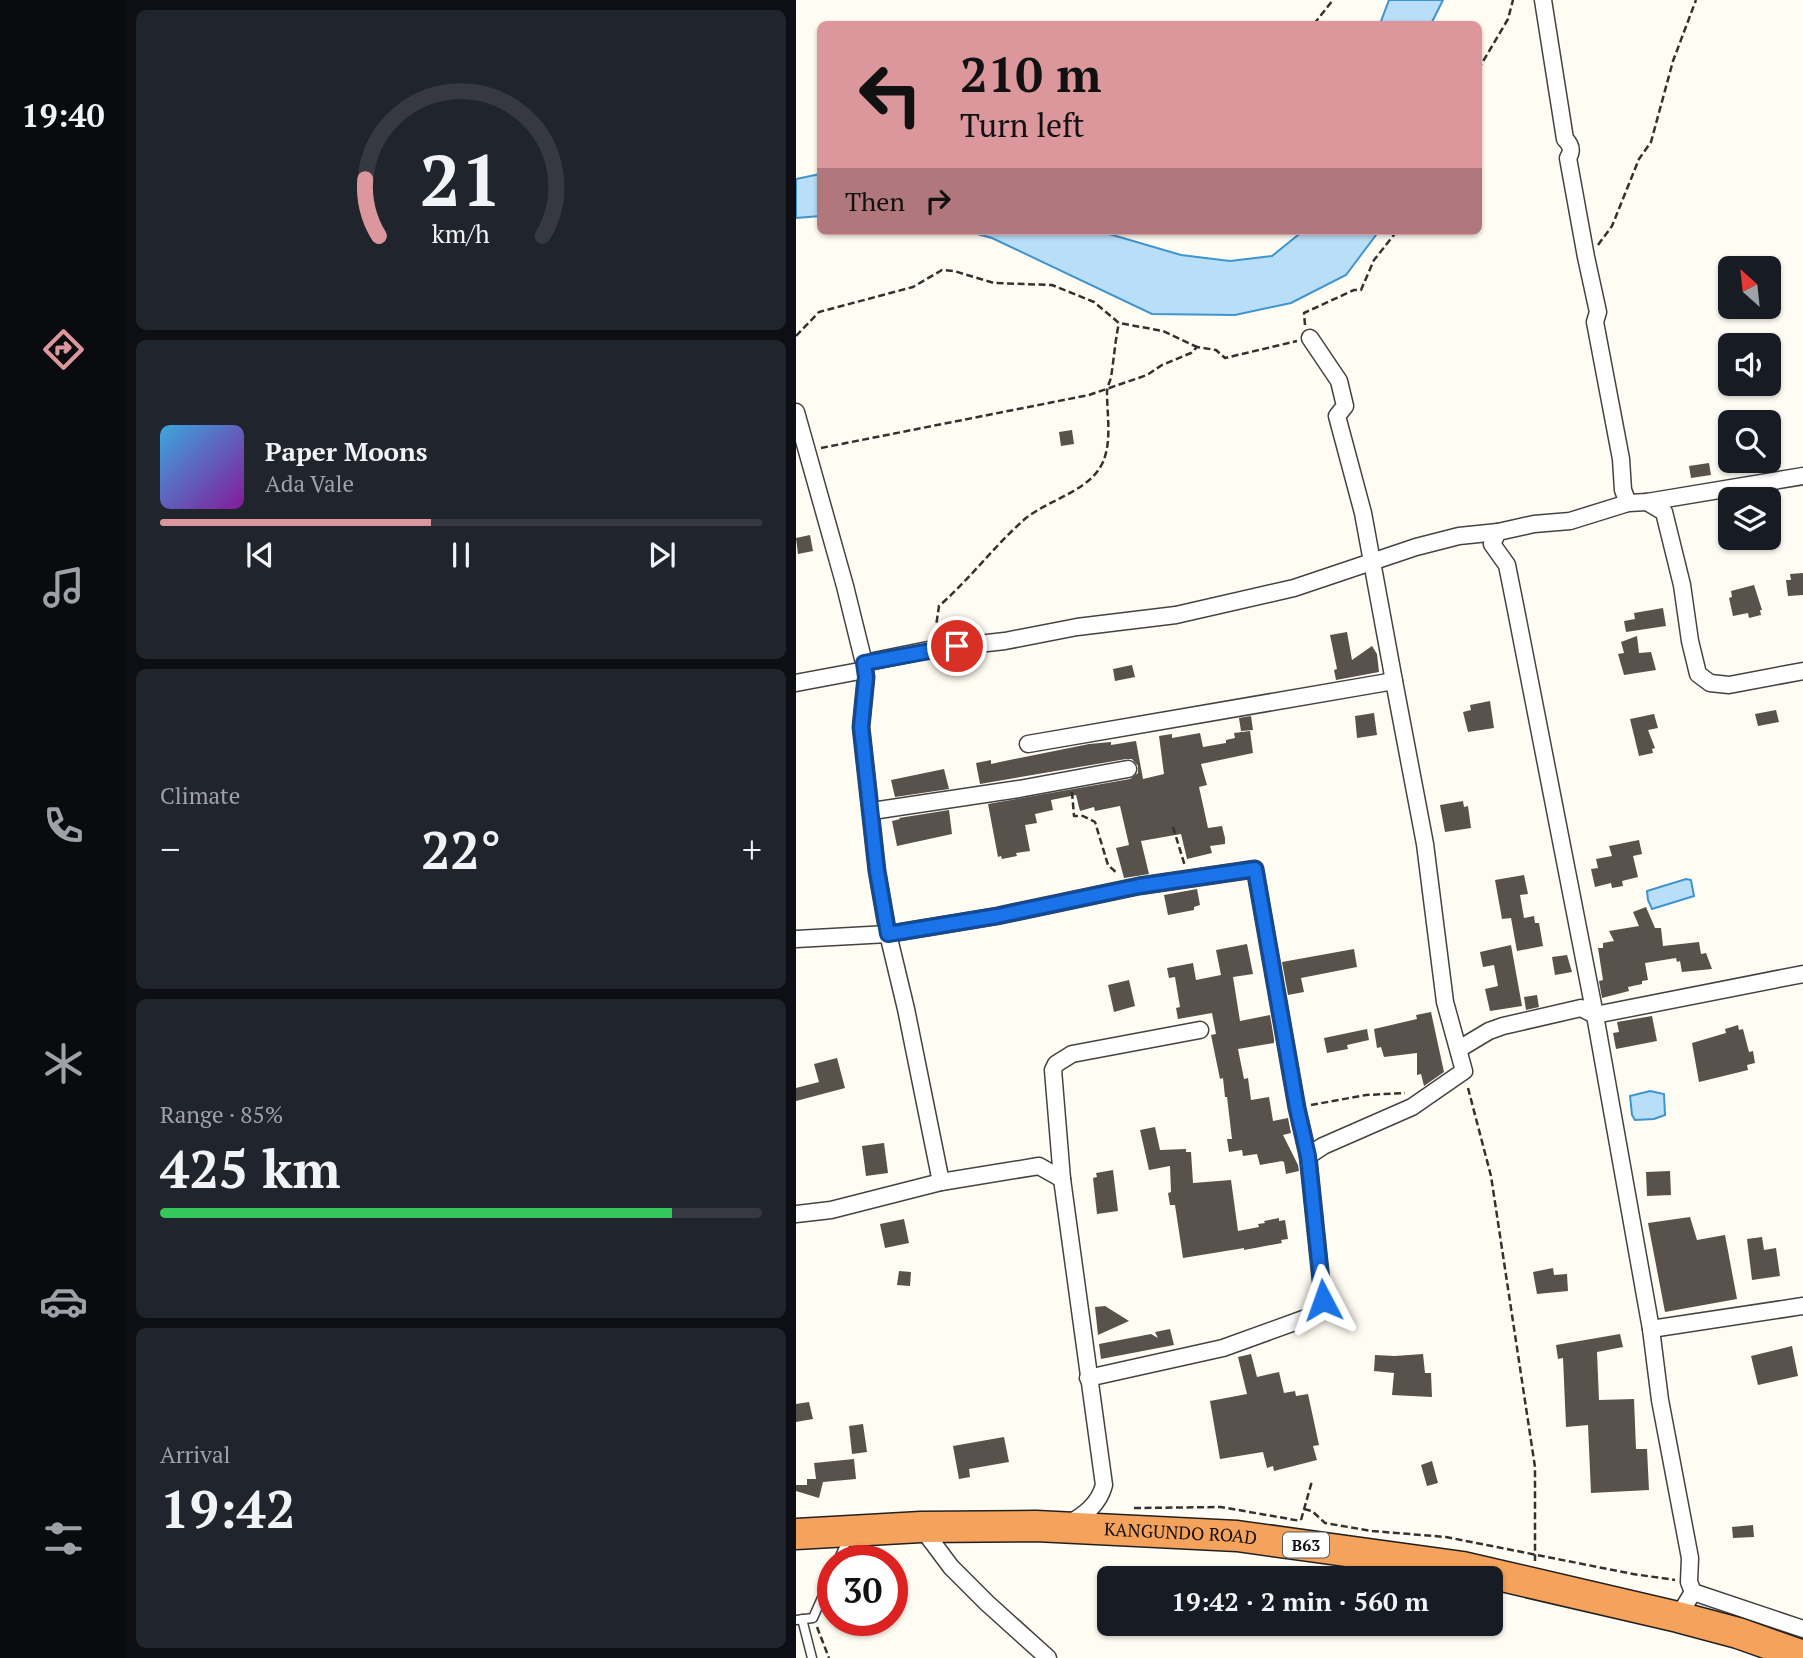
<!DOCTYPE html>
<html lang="en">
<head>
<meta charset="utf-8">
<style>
  body { margin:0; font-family:"PT Serif",serif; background:#20242c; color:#f1f3f6; height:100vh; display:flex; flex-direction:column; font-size:26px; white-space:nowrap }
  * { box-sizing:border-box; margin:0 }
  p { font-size:23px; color:#9ea1a6 }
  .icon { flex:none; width:38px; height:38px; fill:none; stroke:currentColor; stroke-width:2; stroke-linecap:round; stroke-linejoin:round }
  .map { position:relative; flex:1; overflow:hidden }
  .side { display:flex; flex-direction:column; gap:10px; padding:10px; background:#0d0f14; width:670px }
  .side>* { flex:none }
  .top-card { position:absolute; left:21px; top:21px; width:665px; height:214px; border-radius:10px; box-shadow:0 2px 5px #0004; background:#dc979c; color:#111; overflow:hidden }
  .needle { width:46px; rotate:333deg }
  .tools { position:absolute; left:922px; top:256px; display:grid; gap:14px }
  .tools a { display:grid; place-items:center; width:63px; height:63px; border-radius:10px; background:#171b24; box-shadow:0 2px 5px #0004; font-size:35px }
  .speed { position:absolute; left:21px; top:1545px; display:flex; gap:14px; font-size:35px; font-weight:700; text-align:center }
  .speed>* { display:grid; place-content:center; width:91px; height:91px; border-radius:50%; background:#171b24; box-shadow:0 2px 5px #0004; line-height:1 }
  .speed .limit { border:10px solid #d22; background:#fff; color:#111 }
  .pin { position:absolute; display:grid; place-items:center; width:60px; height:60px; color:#fff; margin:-30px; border:4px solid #fff; border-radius:50%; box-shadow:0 2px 7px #0007 }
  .me { position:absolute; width:77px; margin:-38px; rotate:356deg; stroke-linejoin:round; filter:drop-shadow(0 0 5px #0008) }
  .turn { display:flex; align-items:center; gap:24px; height:147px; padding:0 28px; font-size:32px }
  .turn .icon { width:91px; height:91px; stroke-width:2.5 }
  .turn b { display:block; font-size:49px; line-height:60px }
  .then { display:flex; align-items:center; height:66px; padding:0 28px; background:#0003; gap:14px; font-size:26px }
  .big { font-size:52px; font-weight:600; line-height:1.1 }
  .side .card { flex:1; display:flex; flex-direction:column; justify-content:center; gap:10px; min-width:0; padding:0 24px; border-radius:10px; background:#20242c }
  .side .dial { align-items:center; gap:0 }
  .dial svg { height:182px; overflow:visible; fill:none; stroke:#363941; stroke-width:7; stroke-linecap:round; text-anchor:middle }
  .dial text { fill:#f1f3f6; stroke:none }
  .song { display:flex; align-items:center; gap:21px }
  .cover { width:84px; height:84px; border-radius:10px; background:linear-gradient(135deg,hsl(200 70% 55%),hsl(290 70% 35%)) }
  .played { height:7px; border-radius:4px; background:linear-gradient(90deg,#dc979c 45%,#363941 45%) }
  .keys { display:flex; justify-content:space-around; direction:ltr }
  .heat { display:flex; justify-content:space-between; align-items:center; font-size:38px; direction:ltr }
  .charge { height:10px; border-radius:5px; background:linear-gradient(90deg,#34c759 85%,#363941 0) }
  .trip { position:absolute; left:301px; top:1566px; width:406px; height:70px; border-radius:10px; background:#171b24; box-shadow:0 2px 5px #0004; font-weight:600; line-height:70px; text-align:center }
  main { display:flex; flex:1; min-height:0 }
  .menu { display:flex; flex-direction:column; width:126px; justify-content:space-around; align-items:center; background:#090b0e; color:#9ea1a6 }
  .menu .icon { width:49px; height:49px }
  .menu .current { color:#dc979c }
  .menu b { font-size:32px; color:#f1f3f6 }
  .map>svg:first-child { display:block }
</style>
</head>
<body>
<main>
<nav class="menu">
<b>19:40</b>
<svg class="icon current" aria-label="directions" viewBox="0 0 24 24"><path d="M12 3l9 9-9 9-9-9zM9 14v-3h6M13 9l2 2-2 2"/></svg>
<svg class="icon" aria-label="music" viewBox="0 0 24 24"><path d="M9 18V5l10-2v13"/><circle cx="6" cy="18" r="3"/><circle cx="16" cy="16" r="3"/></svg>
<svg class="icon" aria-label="phone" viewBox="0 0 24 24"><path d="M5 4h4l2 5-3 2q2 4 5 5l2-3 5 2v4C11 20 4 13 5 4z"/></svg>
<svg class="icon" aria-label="climate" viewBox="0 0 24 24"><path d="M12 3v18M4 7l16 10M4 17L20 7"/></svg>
<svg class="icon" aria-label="car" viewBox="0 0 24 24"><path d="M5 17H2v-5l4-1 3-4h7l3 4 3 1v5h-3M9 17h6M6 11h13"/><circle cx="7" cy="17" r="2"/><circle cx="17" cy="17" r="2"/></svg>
<svg class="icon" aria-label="filters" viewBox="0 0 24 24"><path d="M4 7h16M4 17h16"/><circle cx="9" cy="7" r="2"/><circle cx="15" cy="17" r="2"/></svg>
</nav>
<section class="side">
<div class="card dial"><svg viewBox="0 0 100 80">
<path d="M14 69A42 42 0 1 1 86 69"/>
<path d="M14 69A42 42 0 0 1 8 44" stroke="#dc979c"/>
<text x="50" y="56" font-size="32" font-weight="700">21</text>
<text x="50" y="72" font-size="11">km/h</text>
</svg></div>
<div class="card">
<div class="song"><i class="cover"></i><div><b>Paper Moons</b><p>Ada Vale</p></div></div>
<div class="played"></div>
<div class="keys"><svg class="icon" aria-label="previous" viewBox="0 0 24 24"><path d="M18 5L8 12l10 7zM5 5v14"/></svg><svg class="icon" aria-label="pause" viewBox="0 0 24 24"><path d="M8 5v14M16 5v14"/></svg><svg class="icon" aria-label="next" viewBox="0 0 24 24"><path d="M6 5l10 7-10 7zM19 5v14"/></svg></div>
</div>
<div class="card"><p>Climate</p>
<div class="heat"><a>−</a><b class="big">22°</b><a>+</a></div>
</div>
<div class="card"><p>Range · 85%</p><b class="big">425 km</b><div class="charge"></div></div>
<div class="card"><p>Arrival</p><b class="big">19:42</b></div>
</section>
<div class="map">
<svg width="1007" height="1658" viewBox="0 0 1007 1658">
  <rect width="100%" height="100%" fill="#fffdf3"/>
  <g fill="#b8dff7" stroke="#3e94ce" stroke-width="2">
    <path d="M 593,0 L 647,0 L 635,24 L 584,24 Z"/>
    <path d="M 24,174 L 24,216 L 0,218 L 0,179 Z"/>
    <path d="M 170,231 L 303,231 L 385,255 L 434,261 L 476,256 L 507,231 L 583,231 L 550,275 L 495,303 L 439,315 L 356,314 L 196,238 Z"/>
    <path d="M 890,879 L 895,880 L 898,896 L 856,909 L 852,900 L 851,891 Z"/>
    <path d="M 854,1091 L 868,1094 L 869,1115 L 858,1119 L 839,1120 L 836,1115 L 834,1096 Z"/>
  </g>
  <g fill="#59514c">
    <path d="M 276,430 L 278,444 L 265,446 L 263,432 Z"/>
    <path d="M 913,463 L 915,475 L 895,478 L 893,466 Z"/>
    <path d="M 14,535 L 17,551 L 2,554 L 0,538 Z"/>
    <path d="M 1007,573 L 1007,595 L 992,596 L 990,580 L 995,580 L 994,574 Z"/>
    <path d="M 958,585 L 966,610 L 964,610 L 965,615 L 953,618 L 952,613 L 937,616 L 933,598 L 936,597 L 935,591 Z"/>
    <path d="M 867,608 L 870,626 L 830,632 L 828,621 L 839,619 L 838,613 Z"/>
    <path d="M 551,632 L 556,660 L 576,646 L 581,654 L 583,672 L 540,680 L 538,670 L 541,669 L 534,635 Z"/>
    <path d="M 841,636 L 843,653 L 855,652 L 860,670 L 828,675 L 822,654 L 828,653 L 825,642 Z"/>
    <path d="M 336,665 L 339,677 L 319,681 L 317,669 Z"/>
    <path d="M 694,701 L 698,728 L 672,732 L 667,712 L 675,710 L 674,705 Z"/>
    <path d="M 980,710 L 983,722 L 962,726 L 959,714 Z"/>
    <path d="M 578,713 L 581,735 L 561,738 L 559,716 Z"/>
    <path d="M 858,714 L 862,728 L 852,730 L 859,748 L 856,749 L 857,753 L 843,756 L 834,719 Z"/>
    <path d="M 455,716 L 457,730 L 445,731 L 443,718 Z"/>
    <path d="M 454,731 L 457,753 L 405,764 L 411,785 L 403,787 L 412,828 L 426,826 L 429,838 L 429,844 L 414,846 L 416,853 L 391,859 L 385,834 L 345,841 L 353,874 L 328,878 L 320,848 L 333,845 L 324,806 L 299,811 L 298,807 L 284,811 L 280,795 L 255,800 L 257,810 L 239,814 L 241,823 L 229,825 L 234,851 L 220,853 L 221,856 L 206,859 L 205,856 L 202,857 L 192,804 L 334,779 L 342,773 L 342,766 L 336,759 L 330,759 L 184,784 L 180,763 L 195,760 L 195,764 L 204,762 L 293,744 L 315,742 L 315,745 L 340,741 L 347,779 L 368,774 L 363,736 L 376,734 L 376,738 L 404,733 L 407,747 L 430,743 L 430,740 L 439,738 L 438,733 Z"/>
    <path d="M 148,769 L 153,789 L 99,797 L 95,780 Z"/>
    <path d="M 667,801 L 668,807 L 672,806 L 675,828 L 649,832 L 644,805 Z"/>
    <path d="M 153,810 L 156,834 L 101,846 L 96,821 L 104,819 L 103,818 Z"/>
    <path d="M 843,840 L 846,854 L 837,856 L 842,877 L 826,881 L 827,886 L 816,888 L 815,883 L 799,887 L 795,869 L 802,868 L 800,859 L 816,856 L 813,846 Z"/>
    <path d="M 728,875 L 732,894 L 724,895 L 728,918 L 738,916 L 739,923 L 743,923 L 747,946 L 721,951 L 715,918 L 706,919 L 699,880 Z"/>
    <path d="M 401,889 L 404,905 L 398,907 L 398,910 L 372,915 L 368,895 Z"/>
    <path d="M 850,907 L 859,928 L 865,928 L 867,946 L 903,942 L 905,954 L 910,953 L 916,969 L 886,972 L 884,961 L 881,962 L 880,958 L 849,963 L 852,980 L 846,981 L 846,984 L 832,987 L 833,991 L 806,998 L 803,981 L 807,980 L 802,948 L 807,948 L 807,943 L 818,941 L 813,931 L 843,926 L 837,912 Z"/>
    <path d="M 451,944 L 457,974 L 437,977 L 444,1021 L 474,1015 L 478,1039 L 478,1043 L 442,1049 L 448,1079 L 452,1078 L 455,1100 L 473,1097 L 477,1121 L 492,1118 L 495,1133 L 487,1135 L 502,1165 L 503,1171 L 490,1174 L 488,1162 L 486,1161 L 464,1165 L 461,1154 L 447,1156 L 446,1150 L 433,1152 L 431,1139 L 436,1139 L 431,1097 L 429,1097 L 427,1078 L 424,1079 L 415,1035 L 420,1034 L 416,1013 L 382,1019 L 380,1008 L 384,1007 L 379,977 L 373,978 L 371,968 L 397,963 L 400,980 L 425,975 L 420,950 Z"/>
    <path d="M 715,945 L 726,1006 L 694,1011 L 689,989 L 702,986 L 698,965 L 687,967 L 684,952 Z"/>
    <path d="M 558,949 L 561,967 L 505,978 L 508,992 L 492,995 L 486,962 Z"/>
    <path d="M 771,955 L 776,972 L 759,975 L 756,957 Z"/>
    <path d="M 333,980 L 339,1006 L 318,1012 L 312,985 Z"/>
    <path d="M 741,995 L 743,1007 L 730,1010 L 728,997 Z"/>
    <path d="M 635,1012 L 648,1072 L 628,1086 L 625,1074 L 621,1075 L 621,1053 L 588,1057 L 585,1047 L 581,1048 L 578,1029 L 621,1019 L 620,1015 Z"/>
    <path d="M 856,1016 L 861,1041 L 820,1049 L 817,1033 L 823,1032 L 821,1022 Z"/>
    <path d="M 942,1025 L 943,1030 L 947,1029 L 953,1052 L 957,1051 L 959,1063 L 951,1065 L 952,1070 L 903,1082 L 896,1043 L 930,1033 L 929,1029 Z"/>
    <path d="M 571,1029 L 573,1040 L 551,1045 L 552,1049 L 531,1053 L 528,1038 Z"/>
    <path d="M 41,1058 L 49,1088 L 0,1101 L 0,1088 L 23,1082 L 18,1064 Z"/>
    <path d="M 359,1127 L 364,1150 L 390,1149 L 390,1152 L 395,1152 L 397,1183 L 435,1180 L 442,1231 L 463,1227 L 462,1224 L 469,1223 L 468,1221 L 483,1218 L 483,1221 L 489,1220 L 492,1239 L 485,1240 L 486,1243 L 459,1248 L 448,1250 L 448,1248 L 387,1258 L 379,1205 L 374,1205 L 372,1193 L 375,1192 L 374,1166 L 353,1170 L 344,1130 Z"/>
    <path d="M 88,1143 L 92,1173 L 70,1176 L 66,1146 Z"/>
    <path d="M 317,1170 L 322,1211 L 301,1214 L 297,1178 L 301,1177 L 300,1173 Z"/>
    <path d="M 874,1171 L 875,1195 L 851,1196 L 850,1172 Z"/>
    <path d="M 894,1217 L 901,1240 L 929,1235 L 941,1299 L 869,1312 L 852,1223 Z"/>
    <path d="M 108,1219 L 113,1243 L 89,1248 L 84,1224 Z"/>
    <path d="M 966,1237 L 968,1250 L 980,1248 L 984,1276 L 956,1280 L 951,1239 Z"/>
    <path d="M 757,1268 L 758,1275 L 771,1274 L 772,1291 L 741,1294 L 737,1272 Z"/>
    <path d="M 103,1271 L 115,1272 L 114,1286 L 101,1285 Z"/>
    <path d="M 309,1306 L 333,1321 L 302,1335 L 299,1307 Z"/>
    <path d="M 374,1329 L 378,1345 L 305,1359 L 303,1344 L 355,1334 L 362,1338 L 359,1332 Z"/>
    <path d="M 824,1334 L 827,1347 L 801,1352 L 803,1400 L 838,1399 L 840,1449 L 851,1449 L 853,1490 L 795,1493 L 792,1425 L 770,1427 L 767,1358 L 762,1359 L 760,1345 Z"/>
    <path d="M 996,1346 L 1002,1376 L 962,1385 L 955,1356 Z"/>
    <path d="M 455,1354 L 461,1377 L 483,1372 L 488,1393 L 499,1391 L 500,1396 L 512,1394 L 523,1445 L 517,1446 L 521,1460 L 478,1471 L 477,1466 L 471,1468 L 467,1452 L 424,1459 L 414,1401 L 451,1394 L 442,1357 Z"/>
    <path d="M 627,1354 L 629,1373 L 635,1373 L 636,1397 L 596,1395 L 598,1373 L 578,1371 L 579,1355 L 599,1356 Z"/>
    <path d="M 13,1402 L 17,1419 L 0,1422 L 0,1404 Z"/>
    <path d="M 67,1424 L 71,1452 L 56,1454 L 53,1426 Z"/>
    <path d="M 208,1437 L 213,1462 L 173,1469 L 174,1477 L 163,1479 L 157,1446 Z"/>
    <path d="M 58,1459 L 60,1479 L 27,1482 L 23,1498 L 0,1491 L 0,1485 L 11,1485 L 11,1479 L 20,1479 L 18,1463 Z"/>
    <path d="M 636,1461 L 642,1483 L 631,1486 L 625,1465 Z"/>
    <path d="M 957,1525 L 958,1537 L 937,1538 L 936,1527 Z"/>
  </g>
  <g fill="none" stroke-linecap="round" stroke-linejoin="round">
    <g stroke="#434343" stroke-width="11">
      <g id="lane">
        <path d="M 42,1561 L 52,1538"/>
        <path d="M 6,1619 L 16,1658"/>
        <path d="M 0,1620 L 17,1618 L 37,1573"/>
      </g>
    </g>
    <g stroke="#434343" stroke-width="19">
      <g id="street">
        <path d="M 747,0 L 769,139 C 775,145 777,150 772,158 L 790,257 L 802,312 L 799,322 L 825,459 L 827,490 L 832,503"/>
        <path d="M 514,338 L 543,381 L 549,406 L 541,416 L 567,513 L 598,681"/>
        <path d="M 0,412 L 49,586 L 68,663 L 70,677 L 65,727 L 81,871 L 92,934 L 110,1009 L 145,1182"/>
        <path d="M 851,502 L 868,512 L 886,585 L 894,641 L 902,674 L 914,683 L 933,685 L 1007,671"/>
        <path d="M 68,663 L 137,649 L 209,641 L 281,627 L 380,615 L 498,588 L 620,547 L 663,536 L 702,532"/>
        <path d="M 0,683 L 69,670"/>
        <path d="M 232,744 L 598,681 L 629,844 L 649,1002 L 668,1071 L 616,1107 L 527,1146 L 512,1156"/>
        <path d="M 76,811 L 223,789 L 332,769"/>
        <path d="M 0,939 L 92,934 L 201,916 L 343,886 L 459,869 L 501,1108 L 512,1156 L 527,1300 L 521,1310 L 510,1318 L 427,1348 L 292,1378"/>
        <path d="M 663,1049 L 693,1031 L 707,1026 L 785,1008 L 799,1015 L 1007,974"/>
        <path d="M 0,1214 L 35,1210 L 145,1182 L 243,1166 L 266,1179"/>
        <path d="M 855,1329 L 1007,1306"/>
        <path d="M 272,1524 C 289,1515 303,1504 308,1485 L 266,1179 L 257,1070 L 260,1064 L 276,1054 L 404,1030"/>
        <path d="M 125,1527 L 155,1567 L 191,1603 L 252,1658"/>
        <path d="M 897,1592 L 1007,1629"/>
        <path d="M 882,1617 L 897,1592 L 893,1582 L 894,1558 L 864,1400 L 855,1329 L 799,1015 L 719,605 L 711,565 L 696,544 L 702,532 L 738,524 L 774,521 L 832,503 L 851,502 L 1007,476"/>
      </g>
    </g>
    <g stroke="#212121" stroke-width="33">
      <g id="highway">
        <path id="s1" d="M 0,1534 L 125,1527 L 240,1526 L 441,1536 L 667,1567 L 882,1617 L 942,1633 L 1007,1656"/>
      </g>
    </g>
    <g stroke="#323232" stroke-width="2.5" stroke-dasharray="7 3.5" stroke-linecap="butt">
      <path d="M 518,24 L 537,0"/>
      <path d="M 682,70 L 712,19 L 717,0"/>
      <path d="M 363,231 L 369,233 L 387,231"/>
      <path d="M 802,245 L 816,226 L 843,159 L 855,142 L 877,61 L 900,0"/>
      <path d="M 509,325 L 508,313 L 558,290 L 565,290 L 578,260 L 601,231"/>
      <path d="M 0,336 L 23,312 L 117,287 L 146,270 L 158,271 L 198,283 L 256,285 L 298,302 L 323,323 L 367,331 L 401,347"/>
      <path d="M 25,448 L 293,395 L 351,375 L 366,365 L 395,353 L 401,347 L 420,350 L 429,358 L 501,341"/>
      <path d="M 139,633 L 143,606 C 174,579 199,545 230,518 C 254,499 294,491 307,462 C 316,441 311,414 311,392 C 311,387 314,382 315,377 C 318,359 319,341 323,323"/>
      <path d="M 276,792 L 278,816 L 287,816 L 299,822 L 312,865 L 322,874"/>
      <path d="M 377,827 L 389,866"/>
      <path d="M 672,1088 L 695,1176 L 739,1467 L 739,1561"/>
      <path d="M 515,1105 L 570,1095 L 609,1093"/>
      <path d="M 338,1508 L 425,1507 L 505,1521"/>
      <path d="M 508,1509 L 516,1511 L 529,1523 L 576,1531 L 650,1537 L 837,1574 L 879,1580"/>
      <path d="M 505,1520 L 516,1481"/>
      <path d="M 21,1627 L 33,1658"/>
    </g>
    <use href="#lane" stroke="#fff" stroke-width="8"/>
    <use href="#street" stroke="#fff" stroke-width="16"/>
    <use href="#highway" stroke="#f4a25c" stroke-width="30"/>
  </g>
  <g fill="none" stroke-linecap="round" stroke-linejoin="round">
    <g stroke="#114b97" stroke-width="18">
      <path id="route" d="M 161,646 L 68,663 L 70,677 L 65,727 L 81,871 L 92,934 L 201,916 L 343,886 L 459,869 L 501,1108 L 512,1156 L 527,1300"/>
    </g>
    <use href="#route" stroke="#1a73e8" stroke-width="12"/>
  </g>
  <g text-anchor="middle" stroke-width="7" stroke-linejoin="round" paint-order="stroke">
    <rect fill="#fff" stroke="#585858" stroke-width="2" x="487" y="1532.5" width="46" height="25" rx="5"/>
    <g font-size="16" font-weight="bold" fill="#101010">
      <text x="510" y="1551">B63</text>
    </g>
    <g font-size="18" fill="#101010" stroke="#fff">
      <text dy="6" stroke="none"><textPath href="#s1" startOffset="385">KANGUNDO ROAD</textPath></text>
    </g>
  </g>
</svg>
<div class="tools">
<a><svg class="needle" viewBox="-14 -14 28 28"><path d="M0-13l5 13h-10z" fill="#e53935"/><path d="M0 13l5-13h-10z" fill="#9ea1a6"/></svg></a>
<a><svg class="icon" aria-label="sound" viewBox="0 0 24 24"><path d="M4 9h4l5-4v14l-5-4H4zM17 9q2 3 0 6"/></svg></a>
<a><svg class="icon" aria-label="search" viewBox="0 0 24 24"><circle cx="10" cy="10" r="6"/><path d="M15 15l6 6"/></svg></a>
<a><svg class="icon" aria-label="layers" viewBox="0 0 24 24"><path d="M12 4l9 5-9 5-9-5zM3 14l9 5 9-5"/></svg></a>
</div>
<div class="speed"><div class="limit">30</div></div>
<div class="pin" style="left:161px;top:646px;background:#d93025"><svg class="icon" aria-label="arrive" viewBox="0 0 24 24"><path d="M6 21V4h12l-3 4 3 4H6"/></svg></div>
<svg class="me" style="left:527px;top:1300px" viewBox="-20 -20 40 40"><path d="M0-17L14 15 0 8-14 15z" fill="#1a73e8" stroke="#fff" stroke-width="4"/></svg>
<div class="trip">19:42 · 2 min · 560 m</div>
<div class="top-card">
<div class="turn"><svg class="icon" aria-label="left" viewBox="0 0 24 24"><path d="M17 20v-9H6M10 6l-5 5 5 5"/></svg><div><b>210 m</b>Turn left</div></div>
<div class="then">Then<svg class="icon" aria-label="right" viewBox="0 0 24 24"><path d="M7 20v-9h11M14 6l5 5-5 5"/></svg></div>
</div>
</div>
</main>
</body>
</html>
